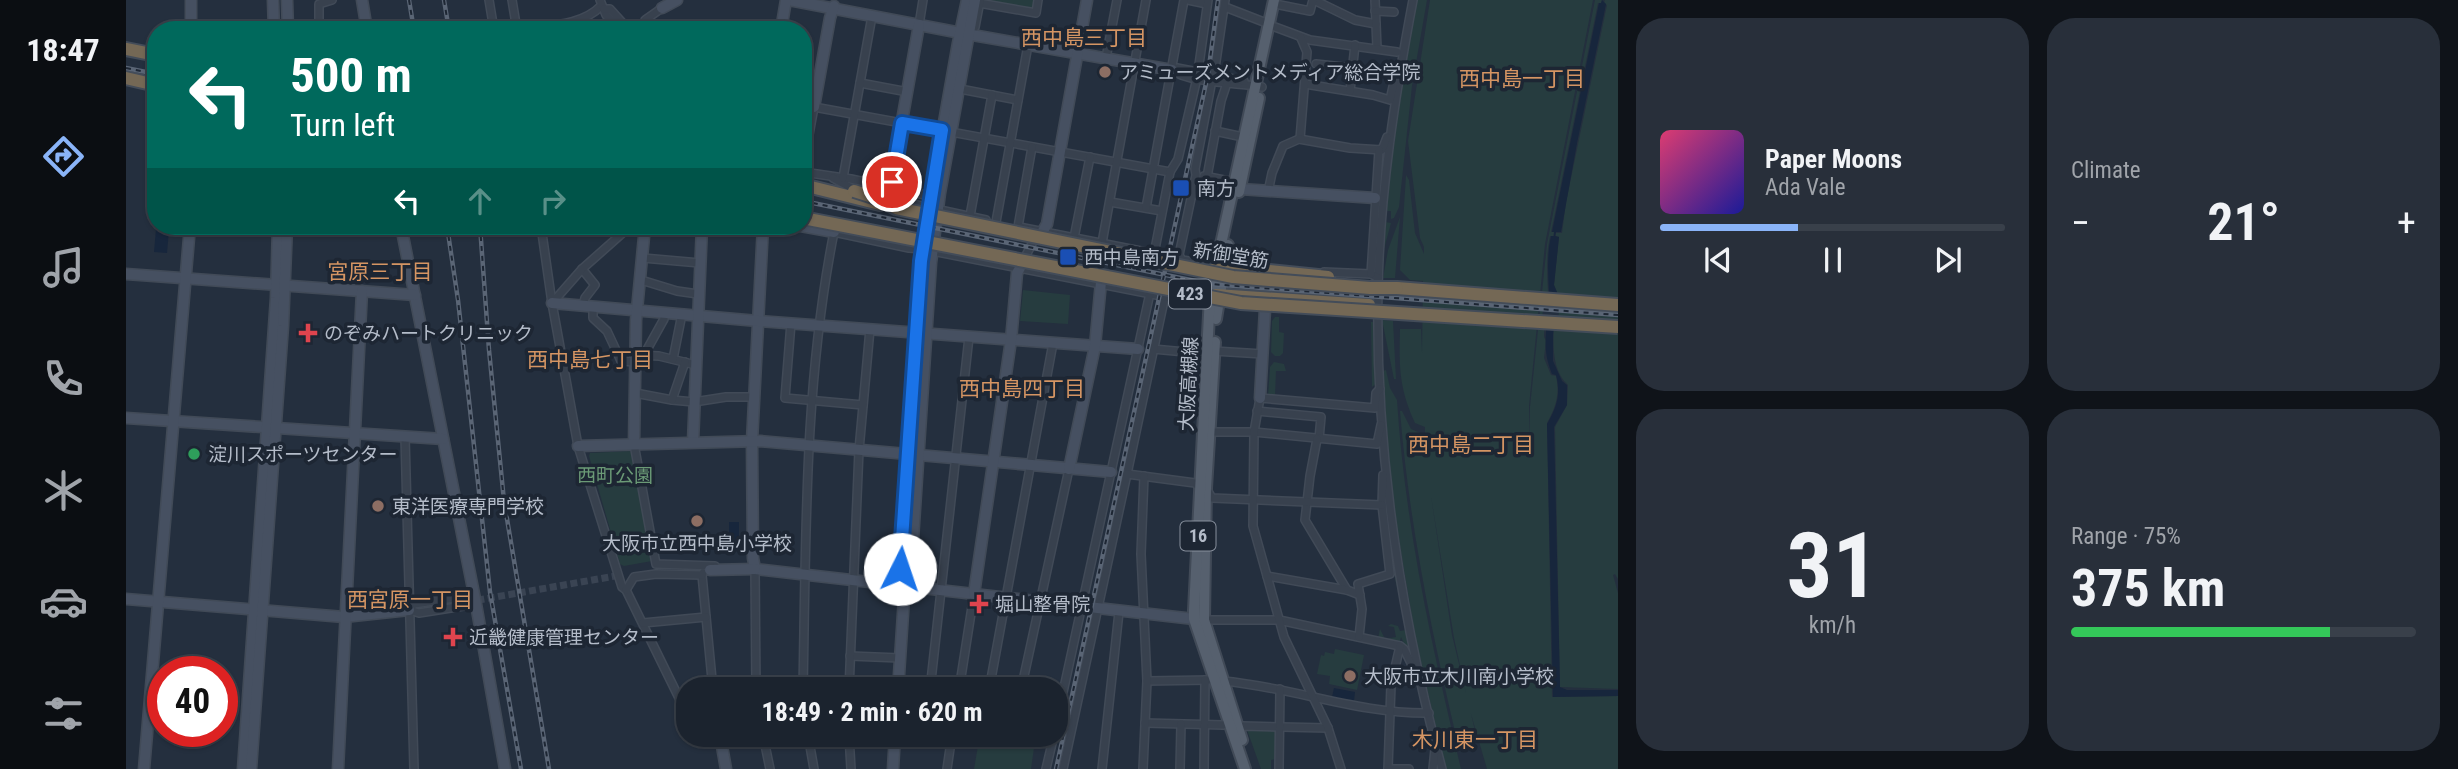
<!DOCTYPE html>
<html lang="en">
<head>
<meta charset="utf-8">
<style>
  body { margin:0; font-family:"Roboto Condensed","Noto Sans JP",sans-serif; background:#282f3a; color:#f1f3f6; height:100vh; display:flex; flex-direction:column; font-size:26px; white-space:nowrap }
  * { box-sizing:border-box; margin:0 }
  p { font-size:23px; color:#a0a4aa }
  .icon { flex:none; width:38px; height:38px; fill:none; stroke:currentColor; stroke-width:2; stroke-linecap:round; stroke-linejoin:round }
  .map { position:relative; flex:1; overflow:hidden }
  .sheet { display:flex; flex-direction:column; gap:18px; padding:18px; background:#0f1319; width:840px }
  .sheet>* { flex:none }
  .hud { position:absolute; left:21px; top:21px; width:665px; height:214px; border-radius:28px; box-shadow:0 2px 5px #0004,0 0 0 2px #39404a; background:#00695c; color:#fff; overflow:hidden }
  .speed { position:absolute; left:21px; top:656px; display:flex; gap:14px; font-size:35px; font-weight:700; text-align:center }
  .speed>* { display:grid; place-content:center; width:91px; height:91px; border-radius:50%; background:#1b232e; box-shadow:0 2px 5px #0004,0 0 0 2px #39404a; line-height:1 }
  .speed .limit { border:10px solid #d22; background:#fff; color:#111 }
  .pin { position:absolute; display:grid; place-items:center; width:60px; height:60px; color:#fff; margin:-30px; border:4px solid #fff; border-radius:50%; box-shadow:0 2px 7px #0007 }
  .me { position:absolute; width:77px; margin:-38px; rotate:4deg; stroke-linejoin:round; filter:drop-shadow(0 0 5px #0008) }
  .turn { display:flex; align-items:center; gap:24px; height:147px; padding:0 28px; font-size:32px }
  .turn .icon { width:91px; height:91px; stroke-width:2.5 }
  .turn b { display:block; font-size:49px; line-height:60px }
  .lanes { display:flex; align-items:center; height:66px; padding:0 28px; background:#0003; justify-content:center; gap:35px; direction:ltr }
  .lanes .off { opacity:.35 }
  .big { font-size:52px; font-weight:700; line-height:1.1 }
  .sheet .card { flex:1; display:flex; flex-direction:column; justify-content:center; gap:10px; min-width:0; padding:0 24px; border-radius:28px; background:#282f3a }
  .sheet .dial { align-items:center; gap:0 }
  .dial b { font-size:91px; line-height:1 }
  .song { display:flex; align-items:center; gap:21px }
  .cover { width:84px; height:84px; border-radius:10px; background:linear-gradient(135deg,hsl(340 70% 55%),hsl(240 70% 35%)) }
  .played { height:7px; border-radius:4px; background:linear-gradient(90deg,#8ab4f8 40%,#39404a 40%) }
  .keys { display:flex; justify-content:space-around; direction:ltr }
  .heat { display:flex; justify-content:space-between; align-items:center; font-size:38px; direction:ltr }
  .charge { height:10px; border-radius:5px; background:linear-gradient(90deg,#34c759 75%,#39404a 0) }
  .sheet .tiles { flex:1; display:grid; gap:18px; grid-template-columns:repeat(2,1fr) }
  .trip { position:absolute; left:550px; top:677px; width:392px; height:70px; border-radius:28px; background:#1b232e; box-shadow:0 2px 5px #0004,0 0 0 2px #39404a; font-weight:700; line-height:70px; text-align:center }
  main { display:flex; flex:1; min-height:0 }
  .tabs { display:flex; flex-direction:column; width:126px; justify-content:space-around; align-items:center; background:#0b0e12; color:#a0a4aa }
  .tabs .icon { width:49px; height:49px }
  .tabs .selected { color:#8ab4f8 }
  .tabs b { font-size:32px; color:#f1f3f6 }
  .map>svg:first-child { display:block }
</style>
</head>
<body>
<main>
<nav class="tabs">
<b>18:47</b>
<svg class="icon selected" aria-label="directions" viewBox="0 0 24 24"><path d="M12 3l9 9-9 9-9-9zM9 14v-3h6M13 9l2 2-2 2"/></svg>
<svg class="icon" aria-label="music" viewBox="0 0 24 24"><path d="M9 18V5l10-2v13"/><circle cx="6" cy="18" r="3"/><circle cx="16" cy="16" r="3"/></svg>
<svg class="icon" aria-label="phone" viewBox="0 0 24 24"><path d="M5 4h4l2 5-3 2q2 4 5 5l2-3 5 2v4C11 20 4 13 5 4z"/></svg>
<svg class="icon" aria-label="climate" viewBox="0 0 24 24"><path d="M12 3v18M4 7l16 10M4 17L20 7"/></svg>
<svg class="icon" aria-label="car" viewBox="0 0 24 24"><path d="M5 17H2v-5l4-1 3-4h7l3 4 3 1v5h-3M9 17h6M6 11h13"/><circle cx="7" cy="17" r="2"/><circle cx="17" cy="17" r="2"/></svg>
<svg class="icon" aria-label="filters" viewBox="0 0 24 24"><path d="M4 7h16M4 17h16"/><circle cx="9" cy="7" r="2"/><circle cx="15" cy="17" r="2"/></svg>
</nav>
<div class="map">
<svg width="1492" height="769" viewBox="0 0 1492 769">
  <rect width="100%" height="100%" fill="#242f3e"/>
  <g fill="#263c3f">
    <path d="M 859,0 L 911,0 L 909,11 L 860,3 Z"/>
    <path d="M 1290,0 L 1301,0 L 1286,86 L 1273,207 L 1268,218 L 1265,219 L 1265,211 L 1260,211 L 1259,222 L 1265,223 L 1258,249 L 1258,220 L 1271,107 Z"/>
    <path d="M 1304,0 L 1467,0 L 1419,244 L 1403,406 L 1404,441 L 1404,407 L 1421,244 L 1469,0 L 1476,0 L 1475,3 L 1472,3 L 1428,218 L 1425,232 L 1428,232 L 1427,236 L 1424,236 C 1420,255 1421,273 1422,292 C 1422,307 1418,323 1418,337 L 1420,341 L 1418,358 L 1425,375 L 1430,376 C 1434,394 1430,407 1421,423 L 1426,697 L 1492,696 L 1492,769 L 1361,769 L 1343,707 L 1328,638 L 1305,496 L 1326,635 L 1351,739 L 1332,744 C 1306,634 1283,524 1274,411 L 1276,411 L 1285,429 L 1299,435 L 1299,427 L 1289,423 C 1273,388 1273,367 1274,329 L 1295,329 L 1296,353 L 1297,281 L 1284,280 L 1274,270 L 1280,175 L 1283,180 L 1289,233 L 1298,254 L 1298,247 L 1294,238 L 1282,141 Z"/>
    <path d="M 1479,0 L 1492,0 L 1492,579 L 1489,574 L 1487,575 L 1492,593 L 1492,689 L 1434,687 L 1429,427 L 1441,405 L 1442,385 C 1424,369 1427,339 1429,313 C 1431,303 1433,295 1428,285 L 1433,237 L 1430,236 L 1430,233 L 1436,233 L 1440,202 L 1481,5 L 1478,3 Z"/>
    <path d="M 728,182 L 792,195 L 790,201 L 732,189 L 726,186 Z"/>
    <path d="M 1274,217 L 1269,278 L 1257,278 L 1262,250 Z"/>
    <path d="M 897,290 L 944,295 L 942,324 L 894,321 Z"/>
    <path d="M 1149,317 L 1153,317 L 1153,332 L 1158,333 L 1157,353 L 1154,356 L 1149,356 L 1145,352 L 1146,321 Z"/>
    <path d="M 1256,320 L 1267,321 L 1270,379 L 1268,379 Z"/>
    <path d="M 1245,322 L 1248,322 L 1251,383 L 1246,387 Z"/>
    <path d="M 1148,362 L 1158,364 L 1160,371 L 1150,371 L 1149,396 L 1142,396 L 1144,367 Z"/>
    <path d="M 1260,370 L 1264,388 L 1271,400 C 1279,526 1306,647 1335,769 L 1320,769 L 1291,646 L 1265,494 L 1257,371 Z"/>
    <path d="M 504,451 L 506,453 L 527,559 L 526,561 L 498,566 L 494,564 L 463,456 L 464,453 Z"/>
    <path d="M 1258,487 L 1288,666 L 1275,637 L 1274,641 L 1271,642 L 1252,639 L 1254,629 L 1259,639 L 1270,637 L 1268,627 L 1262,626 L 1265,624 L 1272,626 L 1274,631 L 1280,630 C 1271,584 1257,537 1258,487 Z"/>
    <path d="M 1209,649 L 1238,655 L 1231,690 L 1203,684 L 1204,676 L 1191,674 L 1195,655 L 1198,656 L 1199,652 L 1208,654 Z"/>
    <path d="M 1120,727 L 1151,728 L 1150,759 L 1145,760 L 1145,769 L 1135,769 Z"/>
    <path d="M 853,740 L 908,748 L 905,769 L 848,769 Z"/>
  </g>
  <g fill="#17263c">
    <path d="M 1476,0 L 1480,4 L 1451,143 L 1435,232 L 1430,232 L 1429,236 L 1433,237 L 1428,285 L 1431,292 L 1427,334 L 1427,361 L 1436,381 L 1441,385 L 1441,405 L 1428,427 L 1434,687 L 1441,690 L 1492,690 L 1492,696 L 1427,697 L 1421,424 C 1431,407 1435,394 1430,375 L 1426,374 C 1413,343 1424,323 1423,292 C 1422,273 1421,255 1425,236 L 1428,236 L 1428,232 L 1426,232 L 1473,3 L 1475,3 Z"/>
    <path d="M 30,229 L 43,230 L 41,253 L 28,252 Z"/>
    <rect x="603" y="522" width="10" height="23"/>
    <path d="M 1208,688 L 1229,692 L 1228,701 L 1206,697 Z"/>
  </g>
  <path fill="#242f3e" d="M 1419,292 L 1435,293 L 1431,329 L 1415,328 Z"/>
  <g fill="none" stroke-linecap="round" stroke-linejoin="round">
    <path stroke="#3a4453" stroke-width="7" stroke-dasharray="7 3.5" stroke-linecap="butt" d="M 341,602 L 495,575"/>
    <g stroke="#414a57" stroke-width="10">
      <g id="street">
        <path d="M 363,0 L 368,30"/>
        <path d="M 386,0 L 391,30 C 419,25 455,27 475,6"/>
        <path d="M 474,0 L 480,15 L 494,30"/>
        <path d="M 1062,0 L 1081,4"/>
        <path d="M 1188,0 L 1229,20 L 1250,24"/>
        <path d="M 1249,0 L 1251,48"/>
        <path d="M 1287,0 C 1269,95 1254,192 1252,288 C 1249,450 1274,613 1316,769"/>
        <path d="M 853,3 L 910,13 L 912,0"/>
        <path d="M 1154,5 L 1184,11 L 1187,0"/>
        <path d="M 1099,7 L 1143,24"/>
        <path d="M 478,9 L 484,9 L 503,30"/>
        <path d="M 1249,11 L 1268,12"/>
        <path d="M 793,25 L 797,0"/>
        <path d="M 1149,27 L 1184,40 L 1271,52"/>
        <path d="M 193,30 L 193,4 L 206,0"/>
        <path d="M 519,30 L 519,20 L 536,8"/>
        <path d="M 845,32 L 849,27 L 854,1"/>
        <path d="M 980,58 L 991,0"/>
        <path d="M 1190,64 L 1226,68"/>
        <path d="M 1046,70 C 1062,83 1115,83 1136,87"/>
        <path d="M 1046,70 L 1051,68 L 1118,81"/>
        <path d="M 1072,72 L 1082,0"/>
        <path d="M 1088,75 L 1099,0"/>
        <path d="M 1086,80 L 1069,169 L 1070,175 L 1053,255 L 1056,260 L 1087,265"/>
        <path d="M 734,83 L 782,92"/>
        <path d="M 1179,84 L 1247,95 L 1264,100 L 1268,82"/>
        <path d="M 834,89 L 892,100"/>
        <path d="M 1224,91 L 1229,45"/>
        <path d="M 677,105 L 1044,172"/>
        <path d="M 1089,131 L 1117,137"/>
        <path d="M 1174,139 L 1181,52 L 1175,38"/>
        <path d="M 677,172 L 725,179 L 804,196"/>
        <path d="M 679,172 L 678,162 L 688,107"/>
        <path d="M 1078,176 L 1108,182"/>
        <path d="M 1081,177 L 1095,101 L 1101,83"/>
        <path d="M 707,178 L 731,191"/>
        <path d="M 717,178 L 746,16"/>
        <path d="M 1142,192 L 1146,173 L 1157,146 L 1173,139 L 1224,148 L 1256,150 L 1261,137"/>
        <path d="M 759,198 L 860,220"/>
        <path d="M 984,202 L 1036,211"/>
        <path d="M 1020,208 L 1058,0"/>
        <path d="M 844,216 L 866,95"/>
        <path d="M 870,222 L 902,45"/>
        <path d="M 415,226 L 426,303 L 452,446 L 496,587 L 500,590 L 557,706 L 562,706"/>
        <path d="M 892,227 L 906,147"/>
        <path d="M 893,227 L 1025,253 L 1029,249 L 1044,172 L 1052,159 L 1071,78"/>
        <path d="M 948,238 L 964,157"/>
        <path d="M 976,243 L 1020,0"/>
        <path d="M 517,258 L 574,263"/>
        <path d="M 897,261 L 908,240 L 913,236"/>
        <path d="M 456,269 L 469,285 L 459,298 L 457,305"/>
        <path d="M 1198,272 L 1245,274 L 1252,278"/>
        <path d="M 1245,274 L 1253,150"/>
        <path d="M 515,280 L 551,291 L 572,294"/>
        <path d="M 427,302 L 456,269 L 500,230 L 501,226"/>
        <path d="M 467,306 L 467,318 L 481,331 L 495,361 L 509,362"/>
        <path d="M 665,323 L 659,398 L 737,405"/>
        <path d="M 1027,349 L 1081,354"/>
        <path d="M 1088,351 L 1137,354"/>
        <path d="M 509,355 L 533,356 L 570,365"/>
        <path d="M 518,355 L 538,319 L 538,313"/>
        <path d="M 547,359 L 556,314"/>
        <path d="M 509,393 L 546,400 L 568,402 L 600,397 L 628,397"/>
        <path d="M 546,400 L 559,362"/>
        <path d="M 1131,411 L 1195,417 L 1193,439"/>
        <path d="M 1084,432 L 1128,432 L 1251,444 L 1255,425"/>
        <path d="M 279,437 L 288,769"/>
        <path d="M 1191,439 L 1184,476 L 1179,520 L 1221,590"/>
        <path d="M 508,444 L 530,564 L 589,566"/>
        <path d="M 1001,474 L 1039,296"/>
        <path d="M 629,569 L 630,690"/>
        <path d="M 576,575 L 587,690"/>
        <path d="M 1141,576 L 1221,590 L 1234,595"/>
        <path d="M 500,590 L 508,577 L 530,574 L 576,575 L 577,573"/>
        <path d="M 283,610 L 288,604 L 348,595"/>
        <path d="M 283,610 L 293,613 L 350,604"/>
        <path d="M 1076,620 L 1153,620 L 1274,646 L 1278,649 L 1293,679"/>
        <path d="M 517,623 L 580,617"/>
        <path d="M 1233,637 L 1236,609 L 1232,584 L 1264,574 L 1256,505 L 1257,475"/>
        <path d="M 724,656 L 774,658"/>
        <path d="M 1021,681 L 1083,680"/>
        <path d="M 1097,681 C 1166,687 1232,714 1303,713"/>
        <path d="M 677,690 C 680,537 678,383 708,232 L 783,248 L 796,249 L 1071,303 L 1080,298"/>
        <path d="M 723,690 L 733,450 L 744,329"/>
        <path d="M 804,690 L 843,337"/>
        <path d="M 833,690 L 848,594"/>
        <path d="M 863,690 L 927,343"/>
        <path d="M 895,690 L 943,469"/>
        <path d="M 1019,723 L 1097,725 L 1102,723"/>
        <path d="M 1112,728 L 1117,726 L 1202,728"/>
        <path d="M 929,729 L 1024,293"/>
        <path d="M 637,735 L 644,769"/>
        <path d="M 682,735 L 688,769"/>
        <path d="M 723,735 L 725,769"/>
        <path d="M 821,769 L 826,735"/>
        <path d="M 920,769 L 928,735"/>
        <path d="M 937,769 L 1001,474 L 1069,483 L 1073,487 L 1080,488 L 1086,498 L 1256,505"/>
        <path d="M 976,769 L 993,612"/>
        <path d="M 1017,769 L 1021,681 L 1015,554 L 1018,476"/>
        <path d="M 1054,769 L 1055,724"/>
        <path d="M 1078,769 L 1079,680"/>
        <path d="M 1153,769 L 1154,689"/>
        <path d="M 1215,769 L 1202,728 L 1158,637 L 1127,526 L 1128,432 L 1134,398 L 1249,408 L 1250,393 L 1254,389"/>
        <path d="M 1262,769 L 1265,685 L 1274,646"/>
        <path d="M 1262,769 L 1283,769"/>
        <path d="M 1307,769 L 1309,749"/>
      </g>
    </g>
    <g stroke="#414a57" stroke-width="13">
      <g id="secondary">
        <path d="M 65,0 L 65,30"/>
        <path d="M 147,0 L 148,30"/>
        <path d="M 161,0 L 162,30"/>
        <path d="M 236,0 L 241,30"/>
        <path d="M 663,0 L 835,33 L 1046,70"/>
        <path d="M 536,8 L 551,0"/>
        <path d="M 655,30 L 660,0"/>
        <path d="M 688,107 L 704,18 L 708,6"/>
        <path d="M 764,188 L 793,25"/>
        <path d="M 1114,189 L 1249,198"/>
        <path d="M 275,226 L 350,604 L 379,769"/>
        <path d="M 637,226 L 626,441 L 627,558 L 629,569 L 1068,619"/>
        <path d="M 675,226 L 708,232"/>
        <path d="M 917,231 L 921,224 L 961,0"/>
        <path d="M 0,274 L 289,295"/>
        <path d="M 426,303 L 632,321 L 1012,349"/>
        <path d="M 1134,398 L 1139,309"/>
        <path d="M 0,418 L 317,439"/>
        <path d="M 567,442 L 576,226"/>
        <path d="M 508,444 L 510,320 L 519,226"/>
        <path d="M 452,446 L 634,441 L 985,472"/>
        <path d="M 943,469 L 969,346 L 975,282"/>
        <path d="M 584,570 L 629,569"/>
        <path d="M 779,586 L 774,575 L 797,241 L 832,43 L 841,0"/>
        <path d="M 848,594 L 885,340 L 891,273 L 894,268"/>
        <path d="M 0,599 L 218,617 L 283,610"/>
        <path d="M 772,690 L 778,598 L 779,586 L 785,570 L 805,263 L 814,193 L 849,0"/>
        <path d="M 594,735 L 600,769"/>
        <path d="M 18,769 L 64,226"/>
        <path d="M 117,769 L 150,298 L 152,226"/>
        <path d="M 125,769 L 157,326 L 161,226"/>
        <path d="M 212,769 L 236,291"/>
        <path d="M 767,769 L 769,735"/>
      </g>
    </g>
    <g stroke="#414a57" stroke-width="14">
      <g id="primary">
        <path d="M 1113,192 L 1133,98"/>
        <path d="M 1090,319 L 1102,245"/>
        <path d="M 1089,342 L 1080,488 L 1078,620 L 1116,740"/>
        <path d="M 1119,769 L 1068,619 L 1068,610 L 1084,295 L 1148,0"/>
      </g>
    </g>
    <g stroke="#434c59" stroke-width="16">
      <g id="highway">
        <path d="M 0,49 L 30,55"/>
        <path d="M 0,78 L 30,85"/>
        <path d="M 677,185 L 754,204"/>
        <path d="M 1080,271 L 1105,267 L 1202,277"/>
        <path d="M 1271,288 L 1492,305"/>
        <path d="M 1090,295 L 1243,305"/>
      </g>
    </g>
    <use href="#street" stroke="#38414e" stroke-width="7"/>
    <use href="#secondary" stroke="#465061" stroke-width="10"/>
    <use href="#primary" stroke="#56606e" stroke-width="10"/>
    <use href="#highway" stroke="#746855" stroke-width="12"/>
    <g stroke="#5a6575" stroke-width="4.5">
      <g id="rail">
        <path d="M 283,0 L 288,30"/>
        <path d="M 318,0 L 323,30"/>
        <path d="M 0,68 L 30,74"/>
        <path d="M 677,201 L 1084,284 L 1492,315"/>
        <path d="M 321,226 L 332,300 L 364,592 L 395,769"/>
        <path d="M 354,226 L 363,350 L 378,501 L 423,769"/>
        <path d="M 930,769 L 1082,74 L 1092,0"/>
      </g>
    </g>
    <use href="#rail" stroke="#1d2633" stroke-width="2" stroke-dasharray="5" stroke-linecap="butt"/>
    <g stroke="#434c59" stroke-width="16" stroke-linecap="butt">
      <g id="highway-bridge">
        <path d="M 728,191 L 750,198 L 770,208 L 1107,277 L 1244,288 L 1271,288"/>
        <path d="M 677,218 L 1115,303 L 1492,327"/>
      </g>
    </g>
    <use href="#highway-bridge" stroke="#746855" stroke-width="12"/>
  </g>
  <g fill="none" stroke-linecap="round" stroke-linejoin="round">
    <g stroke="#114b97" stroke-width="18">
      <path id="route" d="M 766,182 L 776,123 L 816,130 L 795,261 L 774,569"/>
    </g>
    <use href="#route" stroke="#1a73e8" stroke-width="12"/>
  </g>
  <g fill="#8d6e63" stroke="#1d2633" stroke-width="2.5">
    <circle cx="979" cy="72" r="7"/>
    <circle cx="252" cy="506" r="7"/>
    <circle cx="571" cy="521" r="7"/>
    <circle cx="1224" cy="676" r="7"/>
  </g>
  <g fill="#1a4fb4" stroke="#1d2633" stroke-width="2.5">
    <rect x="1046" y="179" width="18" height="18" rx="3.5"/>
    <rect x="933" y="248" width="18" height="18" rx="3.5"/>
  </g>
  <g fill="#e0444e" stroke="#1d2633" stroke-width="2.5">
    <path d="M178.5 322.5h7v7h7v7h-7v7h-7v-7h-7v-7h7z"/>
    <path d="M849.5 593.5h7v7h7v7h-7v7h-7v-7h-7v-7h7z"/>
    <path d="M323.5 626.5h7v7h7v7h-7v7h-7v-7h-7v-7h7z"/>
  </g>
  <circle fill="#2e9e5b" stroke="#1d2633" stroke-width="2.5" cx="68" cy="454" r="7"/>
  <g text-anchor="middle" stroke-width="7" stroke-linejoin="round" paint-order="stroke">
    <g fill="#1d2633" stroke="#878f9c" stroke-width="2">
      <rect x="1043" y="279.5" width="42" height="29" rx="5"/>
      <rect x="1054.5" y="521.5" width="35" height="29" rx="5"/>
    </g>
    <g font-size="18" font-weight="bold" fill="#b4bcc9">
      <text x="1064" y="300">423</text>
      <text x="1072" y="542">16</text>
    </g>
    <g font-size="19" fill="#b4bcc9" stroke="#1d2633" text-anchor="start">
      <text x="993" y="79">アミューズメントメディア総合学院</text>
      <text x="1071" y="195">南方</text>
      <text x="958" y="264">西中島南方</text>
      <text x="198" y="340">のぞみハートクリニック</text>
      <text x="82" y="461">淀川スポーツセンター</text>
      <text x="266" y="513">東洋医療専門学校</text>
      <text x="571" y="550" text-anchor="middle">大阪市立西中島小学校</text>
      <text x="869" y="611">堀山整骨院</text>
      <text x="343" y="644">近畿健康管理センター</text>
      <text x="1238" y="683">大阪市立木川南小学校</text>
    </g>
    <g font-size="19" fill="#b4bcc9" stroke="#1d2633">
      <text transform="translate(1105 255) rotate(9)" y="7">新御堂筋</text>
      <text transform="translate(1062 384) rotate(-87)" y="7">大阪高槻線</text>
    </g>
    <g font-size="19" fill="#6b9a76" stroke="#1d2633">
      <text x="489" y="482">西町公園</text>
    </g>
    <g font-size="21" fill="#d59563" stroke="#1d2633">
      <text x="958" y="45">西中島三丁目</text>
      <text x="1396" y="86">西中島一丁目</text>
      <text x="254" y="279">宮原三丁目</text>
      <text x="464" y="367">西中島七丁目</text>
      <text x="896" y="396">西中島四丁目</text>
      <text x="1345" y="452">西中島二丁目</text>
      <text x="284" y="607">西宮原一丁目</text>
      <text x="1349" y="747">木川東一丁目</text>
    </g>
  </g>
</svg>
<div class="speed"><div class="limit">40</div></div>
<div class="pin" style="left:766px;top:182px;background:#d93025"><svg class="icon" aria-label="arrive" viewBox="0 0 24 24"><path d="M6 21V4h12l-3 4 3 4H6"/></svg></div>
<svg class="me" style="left:774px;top:569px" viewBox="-20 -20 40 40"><circle r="19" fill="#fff"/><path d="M0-13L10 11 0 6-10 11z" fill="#1a73e8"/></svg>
<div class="trip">18:49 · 2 min · 620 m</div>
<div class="hud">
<div class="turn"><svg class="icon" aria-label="left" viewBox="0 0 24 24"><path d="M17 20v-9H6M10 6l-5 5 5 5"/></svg><div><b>500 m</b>Turn left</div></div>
<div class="lanes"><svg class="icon" aria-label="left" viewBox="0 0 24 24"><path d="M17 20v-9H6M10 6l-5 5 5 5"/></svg><svg class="icon off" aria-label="ahead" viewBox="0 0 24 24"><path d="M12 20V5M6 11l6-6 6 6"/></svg><svg class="icon off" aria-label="right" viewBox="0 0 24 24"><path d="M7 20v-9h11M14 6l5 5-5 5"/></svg></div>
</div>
</div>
<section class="sheet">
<div class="tiles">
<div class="card">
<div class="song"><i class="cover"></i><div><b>Paper Moons</b><p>Ada Vale</p></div></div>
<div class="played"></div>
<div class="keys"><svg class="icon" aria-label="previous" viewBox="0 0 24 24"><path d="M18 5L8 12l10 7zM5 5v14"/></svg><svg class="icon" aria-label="pause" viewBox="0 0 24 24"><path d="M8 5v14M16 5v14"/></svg><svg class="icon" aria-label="next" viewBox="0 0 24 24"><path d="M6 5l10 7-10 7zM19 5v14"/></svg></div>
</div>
<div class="card"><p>Climate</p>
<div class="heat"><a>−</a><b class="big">21°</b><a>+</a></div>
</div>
<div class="card dial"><b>31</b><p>km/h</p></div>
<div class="card"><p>Range · 75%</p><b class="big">375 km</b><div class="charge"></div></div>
</div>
</section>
</main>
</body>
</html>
